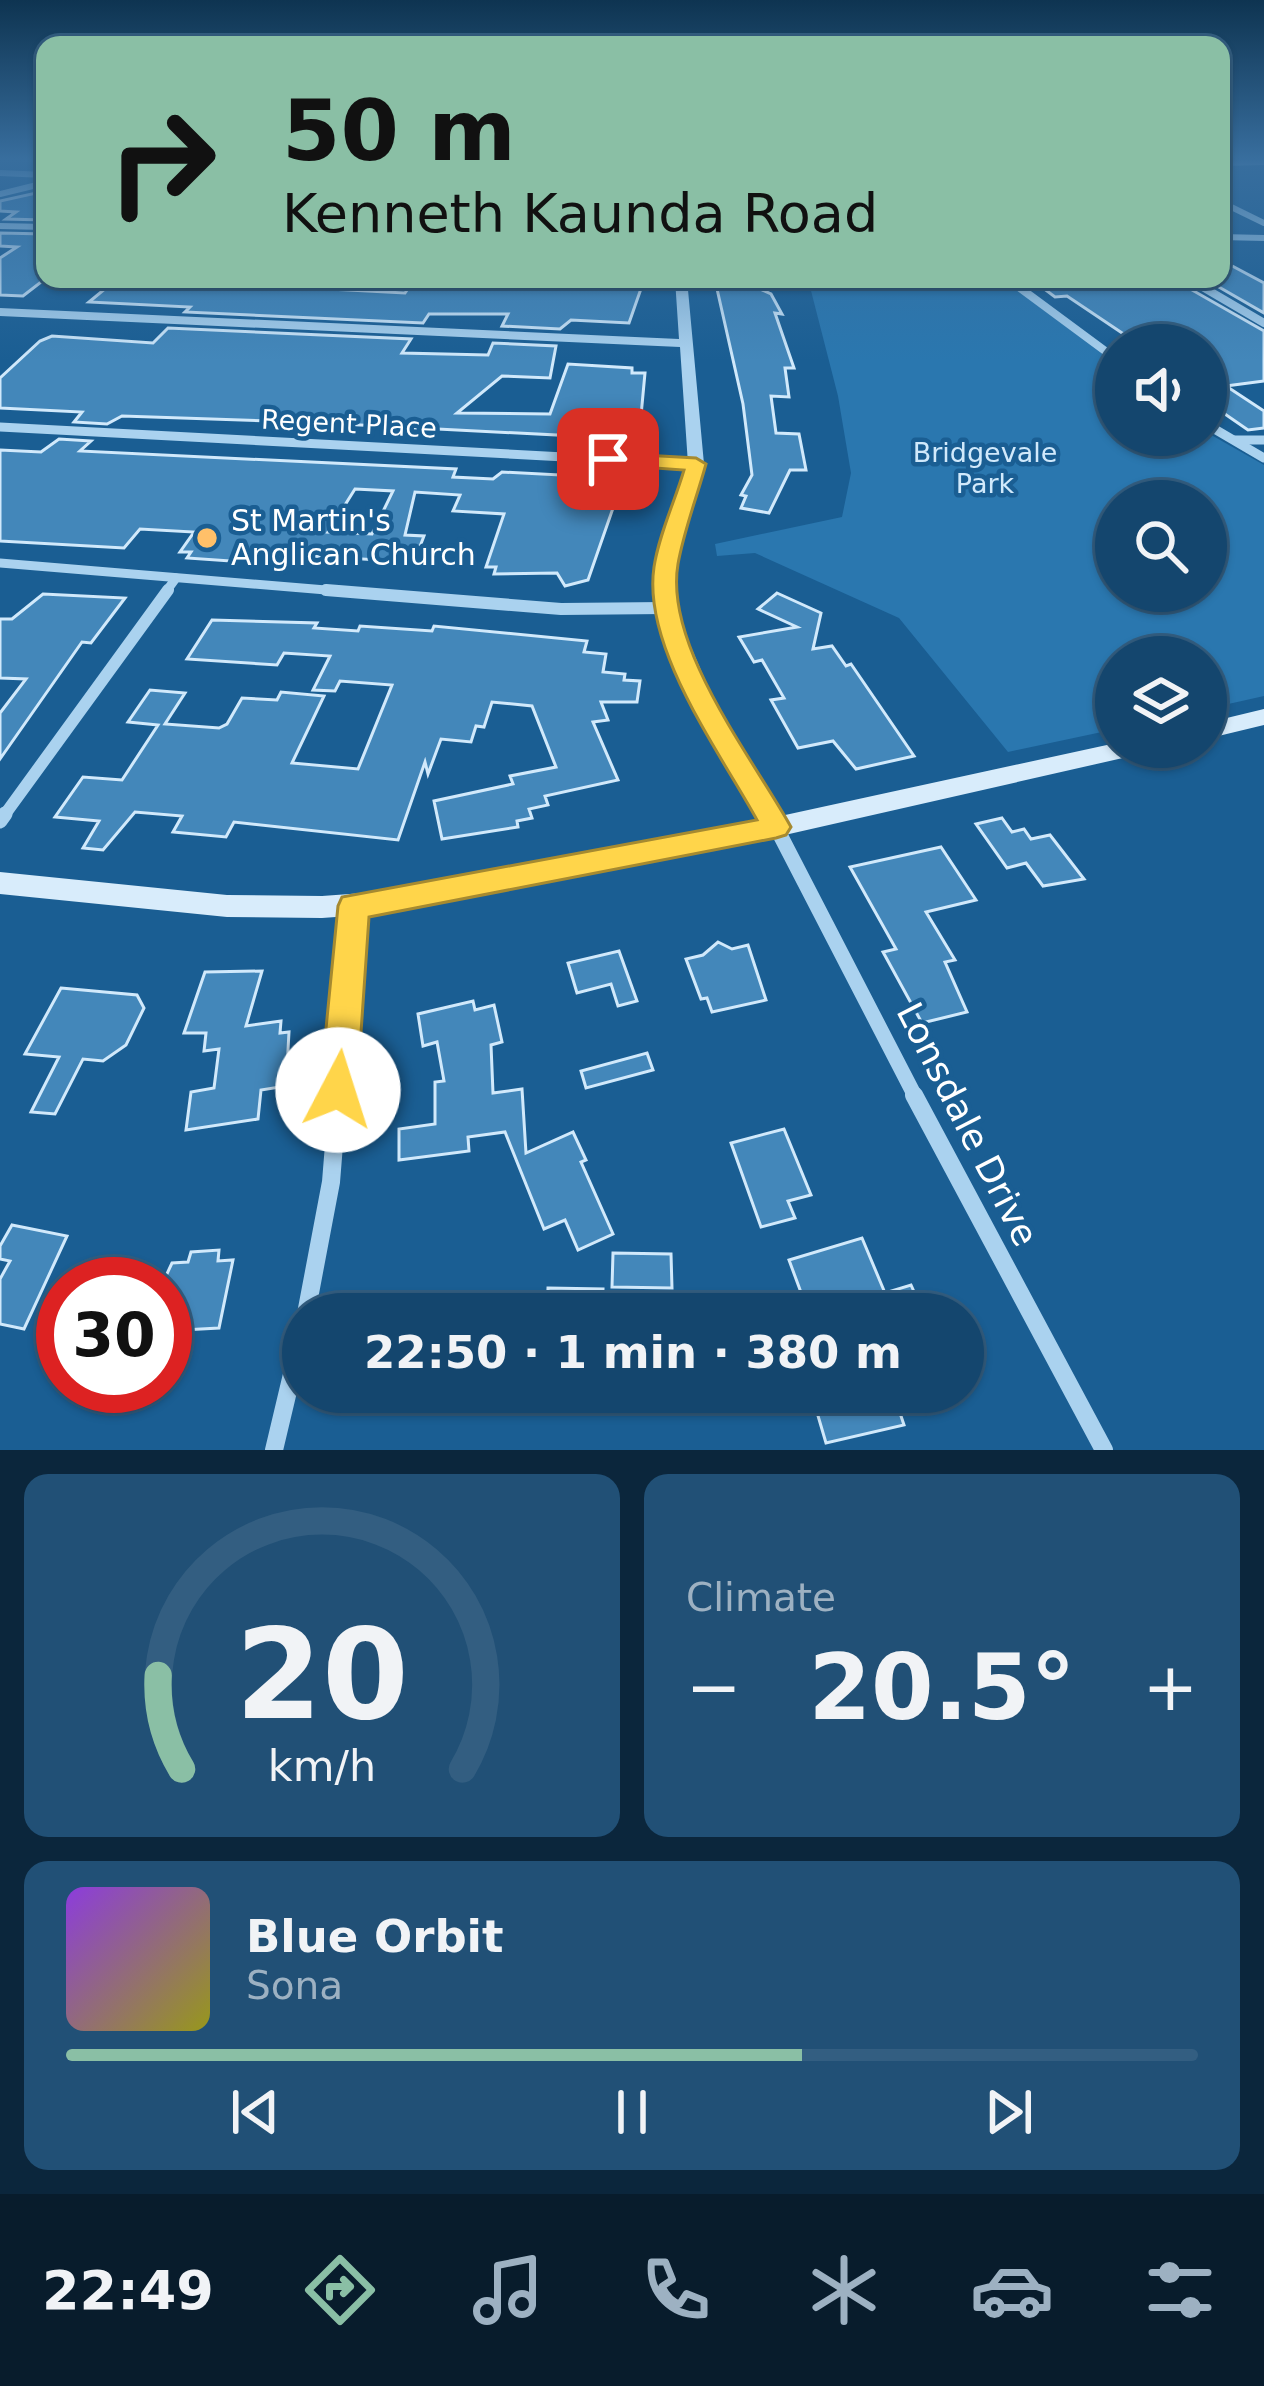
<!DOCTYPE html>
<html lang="en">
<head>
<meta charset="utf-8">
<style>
  body { margin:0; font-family:"DejaVu Sans",sans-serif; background:#215076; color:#f1f3f6; height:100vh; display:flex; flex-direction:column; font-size:45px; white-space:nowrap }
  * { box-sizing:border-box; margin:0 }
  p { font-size:39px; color:#9db1c2 }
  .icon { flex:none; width:66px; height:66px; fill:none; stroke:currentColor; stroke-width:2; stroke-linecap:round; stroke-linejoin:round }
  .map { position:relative; height:1450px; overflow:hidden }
  .panel { display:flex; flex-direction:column; gap:24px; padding:24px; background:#0b263c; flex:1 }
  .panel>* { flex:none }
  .guide { position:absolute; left:36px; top:36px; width:1194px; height:252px; border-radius:24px; box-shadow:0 3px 9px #0004,0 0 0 3px #335e81; background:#8abfa5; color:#111; overflow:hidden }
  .tools { position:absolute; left:1095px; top:324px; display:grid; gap:24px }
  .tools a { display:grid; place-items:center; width:132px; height:132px; border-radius:50%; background:#14466e; box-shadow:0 3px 9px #0004,0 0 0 3px #335e81; font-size:60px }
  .speed { position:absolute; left:36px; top:1257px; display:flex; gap:24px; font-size:60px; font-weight:700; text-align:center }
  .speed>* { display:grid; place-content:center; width:156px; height:156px; border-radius:50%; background:#14466e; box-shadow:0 3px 9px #0004,0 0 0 3px #335e81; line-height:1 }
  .speed .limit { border:18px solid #d22; background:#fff; color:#111 }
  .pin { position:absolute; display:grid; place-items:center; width:102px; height:102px; color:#fff; margin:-51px; border-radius:24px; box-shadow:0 6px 18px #0006 }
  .me { position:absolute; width:132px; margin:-66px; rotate:5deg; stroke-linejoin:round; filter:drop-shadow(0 0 9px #0008) }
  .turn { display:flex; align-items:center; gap:42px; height:252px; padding:0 48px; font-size:54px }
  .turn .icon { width:156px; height:156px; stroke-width:2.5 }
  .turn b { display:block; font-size:84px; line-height:102px }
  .big { font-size:90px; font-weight:800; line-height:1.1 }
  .panel .tile { flex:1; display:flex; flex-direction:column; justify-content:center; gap:18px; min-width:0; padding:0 42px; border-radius:24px; background:#215076 }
  .panel .dial { align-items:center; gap:0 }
  .dial svg { height:312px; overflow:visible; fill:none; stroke:#335e81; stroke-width:7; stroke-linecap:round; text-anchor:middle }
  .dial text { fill:#f1f3f6; stroke:none }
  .song { display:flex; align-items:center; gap:36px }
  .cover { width:144px; height:144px; border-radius:18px; background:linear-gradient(135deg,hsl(270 70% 55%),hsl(60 70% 35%)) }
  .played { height:12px; border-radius:6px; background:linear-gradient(90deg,#8abfa5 65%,#335e81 65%) }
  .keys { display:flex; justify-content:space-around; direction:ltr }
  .heat { display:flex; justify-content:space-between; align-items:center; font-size:66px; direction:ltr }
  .panel .tiles { flex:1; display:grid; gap:24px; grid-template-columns:1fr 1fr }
  .tile:last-child { grid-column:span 2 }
  .trip { position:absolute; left:282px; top:1293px; width:702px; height:120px; border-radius:60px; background:#14466e; box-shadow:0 3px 9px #0004,0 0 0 3px #335e81; font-weight:800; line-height:120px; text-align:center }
  .dock { display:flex; height:192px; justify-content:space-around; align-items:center; background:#081c2c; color:#9db1c2 }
  .dock .icon { width:84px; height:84px }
  .dock .active { color:#8abfa5 }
  .dock b { font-size:54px; color:#f1f3f6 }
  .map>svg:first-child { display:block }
</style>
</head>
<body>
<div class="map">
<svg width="1264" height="1450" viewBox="0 0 1264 1450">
  <rect width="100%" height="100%" fill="#1a5e93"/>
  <path fill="#2a77af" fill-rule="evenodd" d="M 808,279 L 1002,279 L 1116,364 L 1116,435 L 1206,432 L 1264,465 L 1264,696 L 1206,709 L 1206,657 L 1116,657 L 1116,729 L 1008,752 L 899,618 L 755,553 L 717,556 L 715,544 L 842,517 L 851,473 L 838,396 ZM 1116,501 L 1206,501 L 1206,591 L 1116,591 Z"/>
  <g fill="#4387ba" stroke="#d1e9fb" stroke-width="3" fill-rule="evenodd">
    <path d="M 45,191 L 45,220 L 6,219 L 16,212 L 0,211 L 0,201 Z"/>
    <path d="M 0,233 L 45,234 L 45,279 L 23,296 L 0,295 L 0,258 L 17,247 L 0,246 Z"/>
    <path d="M 1221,260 L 1264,283 L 1264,313 L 1205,279 L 1221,279 Z"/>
    <path d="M 256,279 L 335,279 L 327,289 L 405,293 L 414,280 L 605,279 L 643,283 L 629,323 L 571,320 L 560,329 L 502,326 L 508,314 L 429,314 L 423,323 L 185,312 L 190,307 L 89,302 L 112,283 L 246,289 Z"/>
    <path d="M 1031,279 L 1181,279 L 1185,286 L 1264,331 L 1264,381 L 1226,386 L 1264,411 L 1264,428 L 1248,430 L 1206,401 L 1206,345 L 1140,345 L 1067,296 L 1055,297 Z"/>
    <path d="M 715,280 L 741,280 L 771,294 L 782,314 L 775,313 L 794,368 L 785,368 L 789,397 L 771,396 L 776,433 L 799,434 L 806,470 L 790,470 L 769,513 L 741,508 L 746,496 L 741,495 L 752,475 L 743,404 Z"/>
    <path d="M 168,328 L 411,339 L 402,353 L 488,355 L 493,343 L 556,346 L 550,378 L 502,376 L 457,413 L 550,414 L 568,364 L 632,368 L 632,373 L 645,373 L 638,448 L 587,444 L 586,449 L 570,448 L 575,436 L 302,422 L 122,416 L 107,424 L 74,422 L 82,412 L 0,408 L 0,378 L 40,341 L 52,336 L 153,343 Z"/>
    <path d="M 59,439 L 91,441 L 80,451 L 456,469 L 453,477 L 493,479 L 502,472 L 560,475 L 564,466 L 581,467 L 577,482 L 620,488 L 588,580 L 565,586 L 557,573 L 494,574 L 496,567 L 486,567 L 504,514 L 453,511 L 460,495 L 415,492 L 405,535 L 424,536 L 414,562 L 293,555 L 287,565 L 187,558 L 191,552 L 180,552 L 194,532 L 140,529 L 124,548 L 0,541 L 0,450 L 41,452 ZM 355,489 L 393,491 L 372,534 L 328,532 Z"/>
    <path d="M 777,593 L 821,613 L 813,649 L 832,646 L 846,666 L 851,664 L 914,756 L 856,769 L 833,741 L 798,748 L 771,700 L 784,698 L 762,660 L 754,662 L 739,637 L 797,627 L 758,609 Z"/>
    <path d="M 43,594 L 125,598 L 91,643 L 82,642 L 0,759 L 0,713 L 26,679 L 0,678 L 0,619 L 12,619 Z"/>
    <path d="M 212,620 L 317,623 L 314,628 L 358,631 L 360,626 L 432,631 L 434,626 L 587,641 L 584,652 L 606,654 L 603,672 L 625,674 L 624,680 L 640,681 L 637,702 L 601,702 L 608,720 L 593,722 L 618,780 L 545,796 L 548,805 L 529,809 L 532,818 L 517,821 L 518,827 L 442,839 L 434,801 L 513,784 L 510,776 L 556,767 L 532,706 L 492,702 L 484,727 L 476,726 L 471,742 L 441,739 L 428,774 L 425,762 L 398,840 L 234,822 L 226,837 L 173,832 L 182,816 L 135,812 L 103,850 L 83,848 L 99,821 L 55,817 L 83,777 L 122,780 L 158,725 L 128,722 L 150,690 L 185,693 L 165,724 L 219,728 L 227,724 L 242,698 L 277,700 L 281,692 L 324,696 L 292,763 L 358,769 L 392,685 L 340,681 L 335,691 L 313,690 L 330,656 L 284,653 L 277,665 L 187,659 Z"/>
    <path d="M 1002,818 L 1012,832 L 1024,829 L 1031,839 L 1050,835 L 1084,879 L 1043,886 L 1026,863 L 1007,868 L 976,824 Z"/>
    <path d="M 941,847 L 976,900 L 926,912 L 955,960 L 945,962 L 967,1012 L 922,1023 L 883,952 L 896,949 L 850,867 Z"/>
    <path d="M 718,942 L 732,949 L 748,945 L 766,1000 L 712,1012 L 707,998 L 701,999 L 686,959 L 703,955 Z"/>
    <path d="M 619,951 L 637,1001 L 618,1006 L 611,984 L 577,993 L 568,963 Z"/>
    <path d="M 262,971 L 246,1026 L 281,1021 L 280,1033 L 289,1032 L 286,1086 L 261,1090 L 258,1119 L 186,1130 L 191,1092 L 214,1088 L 219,1049 L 204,1051 L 206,1033 L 184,1033 L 205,972 Z"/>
    <path d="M 61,988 L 137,995 L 144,1008 L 126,1045 L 103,1061 L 83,1059 L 55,1114 L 31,1112 L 59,1057 L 25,1054 Z"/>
    <path d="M 473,1001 L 475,1010 L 494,1005 L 502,1042 L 491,1045 L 493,1093 L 522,1089 L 526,1153 L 573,1132 L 586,1160 L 581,1162 L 613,1234 L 578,1250 L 565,1220 L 544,1229 L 505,1132 L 468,1137 L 469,1151 L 399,1160 L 399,1129 L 435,1124 L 435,1082 L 444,1081 L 437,1042 L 423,1046 L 418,1014 Z"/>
    <path d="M 647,1053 L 653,1070 L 586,1088 L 581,1071 Z"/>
    <path d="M 784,1129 L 811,1195 L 788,1201 L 795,1218 L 761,1227 L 731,1143 Z"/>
    <path d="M 12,1225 L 67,1236 L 24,1329 L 0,1324 L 0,1279 L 10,1261 L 0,1259 L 0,1246 Z"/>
    <path d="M 862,1238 L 885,1293 L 911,1285 L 924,1314 L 809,1314 L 789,1260 Z"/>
    <path d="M 219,1250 L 218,1261 L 233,1260 L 219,1328 L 165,1331 L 165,1278 L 172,1263 L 188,1262 L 191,1252 Z"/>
    <path d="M 613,1253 L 671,1254 L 672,1288 L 612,1287 Z"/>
    <path d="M 548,1288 L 603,1289 L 602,1314 L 547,1314 Z"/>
    <path d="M 518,1392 L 558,1392 L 557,1411 L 516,1411 Z"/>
    <path d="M 811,1392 L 893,1392 L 904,1425 L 826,1443 Z"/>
  </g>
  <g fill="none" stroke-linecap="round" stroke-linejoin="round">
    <g stroke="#aad2ef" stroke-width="6">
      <path d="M 1221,163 L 1264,162"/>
      <path d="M 0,173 L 45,175"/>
      <path d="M 0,194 L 45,183"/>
      <path d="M 1221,202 L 1264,223"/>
      <path d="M 0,226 L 45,227"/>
      <path d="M 1221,237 L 1264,238"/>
    </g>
    <g stroke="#aad2ef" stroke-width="8">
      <path d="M 1008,279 L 1116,359"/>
      <path d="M 1189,279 L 1264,323"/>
    </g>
    <g stroke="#aad2ef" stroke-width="9">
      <path d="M 1206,424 L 1264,458"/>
      <path d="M 0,427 L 696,464"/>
      <path d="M 1235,440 L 1264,440"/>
      <path d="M 0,563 L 362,593"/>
      <path d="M 165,593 L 176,578"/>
    </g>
    <g stroke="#aad2ef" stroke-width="12">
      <path d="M 326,590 L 561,609 L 665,608"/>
      <path d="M 3,817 L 168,590"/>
    </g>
    <g stroke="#aad2ef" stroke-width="15">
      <path d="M 0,821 L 5,814"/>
      <path d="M 776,827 L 916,1098"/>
      <path d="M 338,1098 L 354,906"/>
    </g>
    <g stroke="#aad2ef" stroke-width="18">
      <path d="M 914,1095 L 1104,1450"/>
      <path d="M 306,1314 L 331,1182 L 338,1095"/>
      <path d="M 274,1450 L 303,1328"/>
    </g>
    <path fill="#aad2ef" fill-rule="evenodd" d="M 675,279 L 687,279 L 704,464 L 675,566 L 674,608 L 716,705 L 788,827 L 784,833 L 768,833 L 696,705 L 656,608 L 657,566 L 688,464 L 680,347 L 0,316 L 0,308 L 679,339 Z"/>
    <g fill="#d8ecfb" fill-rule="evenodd">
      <path d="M 1264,709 L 1264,725 L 1206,739 L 1206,723 Z"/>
      <path d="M 1116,743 L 1116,747 L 1148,747 L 1136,755 L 776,837 L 391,913 L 322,918 L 227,917 L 0,894 L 0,872 L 227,895 L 322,896 L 391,891 L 776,817 Z"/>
    </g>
  </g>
  <linearGradient id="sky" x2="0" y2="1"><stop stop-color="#0e3451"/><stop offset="0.44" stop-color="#386e9e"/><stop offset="1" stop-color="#386e9e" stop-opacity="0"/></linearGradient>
  <rect width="1264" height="361" fill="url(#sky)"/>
  <path fill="#ffd54a" stroke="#a68a30" stroke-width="3" d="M 608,453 L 696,458 L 706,464 C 697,497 684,530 678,564 C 664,646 752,757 791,827 L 786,835 L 776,838 L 369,917 L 357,1090 L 352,1102 L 338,1107 L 325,1102 L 320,1090 L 338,906 L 342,897 L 757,820 C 719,751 642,647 654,567 C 659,534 675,501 684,470 L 600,464 L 597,459 Z"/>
  <circle fill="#ffc069" stroke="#1a5e93" stroke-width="4.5" cx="207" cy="538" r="12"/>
  <g text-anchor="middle" stroke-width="9" stroke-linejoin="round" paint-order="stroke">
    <g font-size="27" fill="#fff" stroke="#1a5e93">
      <text transform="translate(349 424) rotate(3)" y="9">Regent Place</text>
    </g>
    <g font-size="27" fill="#d1e9fb" stroke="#1a5e93">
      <text x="985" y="462">Bridgevale<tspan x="985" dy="31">Park</tspan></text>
    </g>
    <g font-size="30" fill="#fff" stroke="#1a5e93" text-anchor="start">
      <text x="231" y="531">St Martin's<tspan x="231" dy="34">Anglican Church</tspan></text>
    </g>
    <g font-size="36" fill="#fff" stroke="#1a5e93">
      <text transform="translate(968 1124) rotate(63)" y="13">Lonsdale Drive</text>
    </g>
  </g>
</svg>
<div class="tools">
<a><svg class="icon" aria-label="sound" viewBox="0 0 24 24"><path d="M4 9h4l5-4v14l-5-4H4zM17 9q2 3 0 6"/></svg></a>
<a><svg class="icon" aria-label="search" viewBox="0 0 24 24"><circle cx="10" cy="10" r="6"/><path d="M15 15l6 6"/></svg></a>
<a><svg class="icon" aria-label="layers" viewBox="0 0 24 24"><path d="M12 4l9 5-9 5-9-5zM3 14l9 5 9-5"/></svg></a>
</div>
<div class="speed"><div class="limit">30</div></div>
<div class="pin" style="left:608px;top:459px;background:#d93025"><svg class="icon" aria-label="arrive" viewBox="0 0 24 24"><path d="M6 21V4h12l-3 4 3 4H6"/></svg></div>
<svg class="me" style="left:338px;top:1090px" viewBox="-20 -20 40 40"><circle r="19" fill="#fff"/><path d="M0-13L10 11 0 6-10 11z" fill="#ffd54a"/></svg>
<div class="trip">22:50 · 1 min · 380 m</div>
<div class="guide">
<div class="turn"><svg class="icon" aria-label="right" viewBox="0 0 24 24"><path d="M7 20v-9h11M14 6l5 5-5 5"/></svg><div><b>50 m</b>Kenneth Kaunda Road</div></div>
</div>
</div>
<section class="panel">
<div class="tiles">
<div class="tile dial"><svg viewBox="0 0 100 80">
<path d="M14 69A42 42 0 1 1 86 69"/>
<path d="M14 69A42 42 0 0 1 8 45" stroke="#8abfa5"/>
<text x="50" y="56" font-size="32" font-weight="700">20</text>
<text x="50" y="72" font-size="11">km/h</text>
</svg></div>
<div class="tile"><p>Climate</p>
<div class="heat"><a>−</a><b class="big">20.5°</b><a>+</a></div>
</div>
<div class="tile">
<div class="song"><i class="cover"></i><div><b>Blue Orbit</b><p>Sona</p></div></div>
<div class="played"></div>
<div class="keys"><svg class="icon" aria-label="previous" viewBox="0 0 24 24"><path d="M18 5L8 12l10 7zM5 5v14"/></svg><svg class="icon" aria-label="pause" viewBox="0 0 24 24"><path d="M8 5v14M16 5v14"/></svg><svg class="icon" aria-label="next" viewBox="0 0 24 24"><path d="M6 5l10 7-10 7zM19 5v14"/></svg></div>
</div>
</div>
</section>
<nav class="dock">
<b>22:49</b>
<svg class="icon active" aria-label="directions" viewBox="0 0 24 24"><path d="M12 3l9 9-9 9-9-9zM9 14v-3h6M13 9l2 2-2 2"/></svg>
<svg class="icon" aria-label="music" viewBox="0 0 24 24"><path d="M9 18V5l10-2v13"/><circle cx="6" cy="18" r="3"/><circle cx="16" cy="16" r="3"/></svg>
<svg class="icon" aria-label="phone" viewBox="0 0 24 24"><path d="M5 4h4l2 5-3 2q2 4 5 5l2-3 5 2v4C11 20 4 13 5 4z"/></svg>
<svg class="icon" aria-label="climate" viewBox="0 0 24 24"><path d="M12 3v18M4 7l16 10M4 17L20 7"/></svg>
<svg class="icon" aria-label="car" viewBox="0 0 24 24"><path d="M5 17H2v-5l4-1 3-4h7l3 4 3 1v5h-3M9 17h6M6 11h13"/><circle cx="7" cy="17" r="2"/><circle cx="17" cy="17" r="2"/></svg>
<svg class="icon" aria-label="filters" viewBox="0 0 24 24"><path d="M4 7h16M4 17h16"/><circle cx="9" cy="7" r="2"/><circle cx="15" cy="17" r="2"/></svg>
</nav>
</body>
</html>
